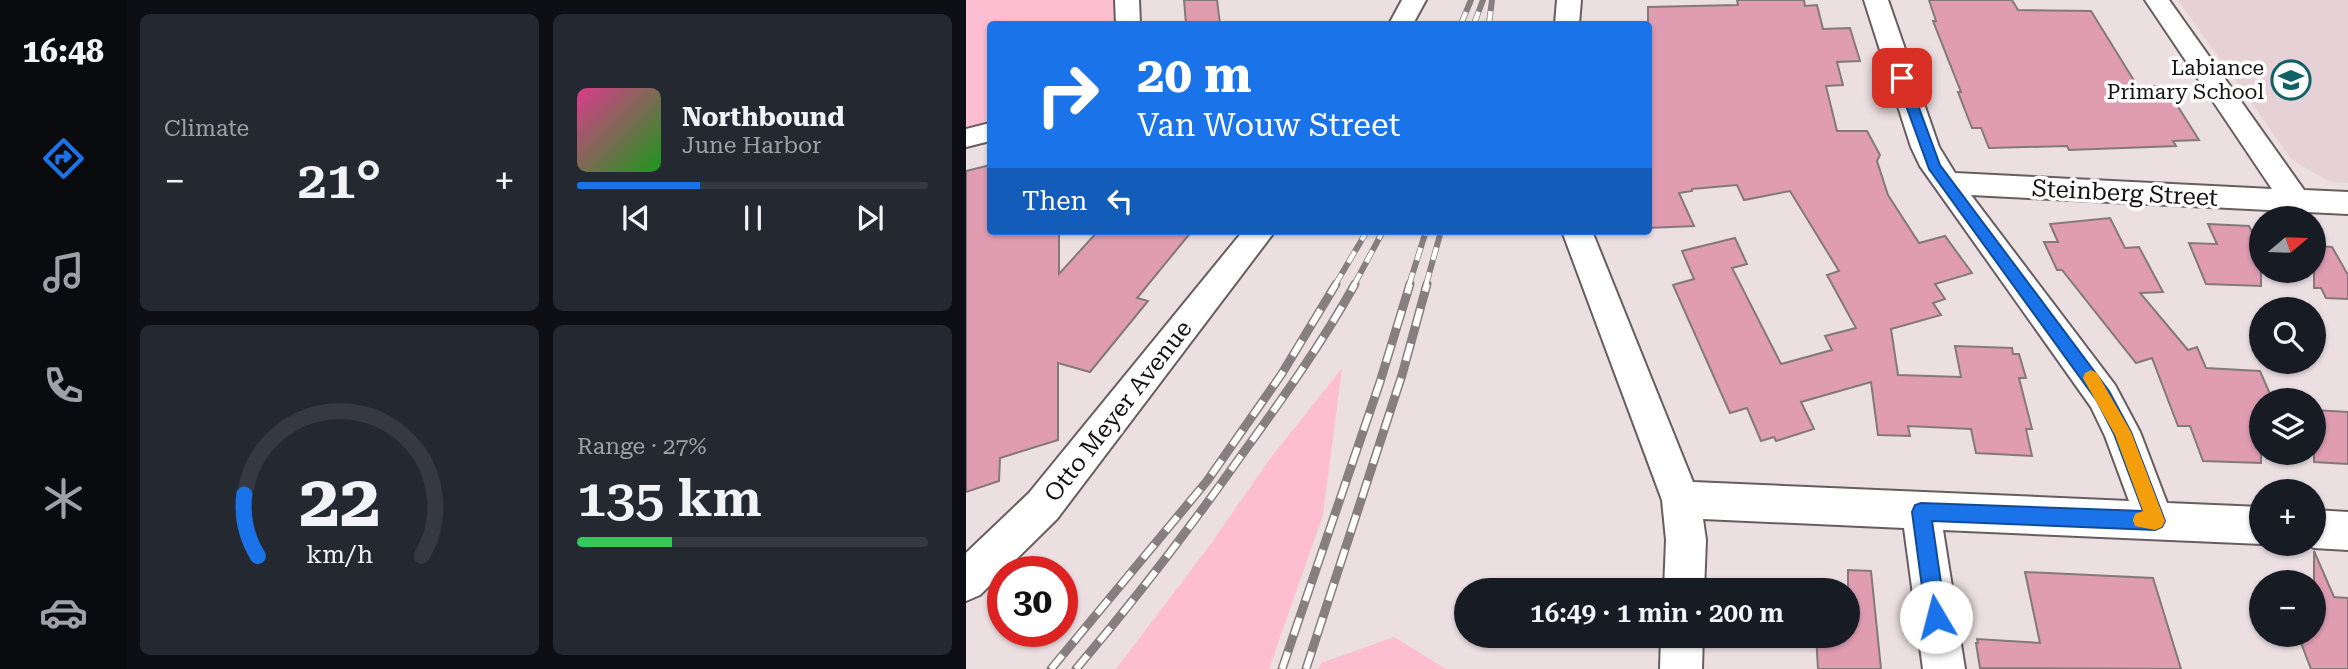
<!DOCTYPE html>
<html lang="en">
<head>
<meta charset="utf-8">
<style>
  body { margin:0; font-family:"Roboto Serif",serif; background:#242831; color:#f1f3f6; height:100vh; display:flex; flex-direction:column; font-size:26px; white-space:nowrap }
  * { box-sizing:border-box; margin:0 }
  p { font-size:23px; color:#9ea1a6 }
  .icon { flex:none; width:38px; height:38px; fill:none; stroke:currentColor; stroke-width:2; stroke-linecap:round; stroke-linejoin:round }
  .map { position:relative; flex:1; overflow:hidden }
  .panel { display:flex; flex-direction:column; gap:14px; padding:14px; background:#0d0f14; width:840px }
  .panel>* { flex:none }
  .hud { position:absolute; left:21px; top:21px; width:665px; height:214px; border-radius:7px; box-shadow:0 2px 5px #0004; background:#1a73e8; color:#fff; overflow:hidden }
  .needle { width:46px; rotate:71deg }
  .tools { position:absolute; left:1283px; top:206px; display:grid; gap:14px }
  .tools a { display:grid; place-items:center; width:77px; height:77px; border-radius:50%; background:#171b24; box-shadow:0 2px 5px #0004; font-size:35px }
  .speed { position:absolute; left:21px; top:556px; display:flex; gap:14px; font-size:35px; font-weight:700; text-align:center }
  .speed>* { display:grid; place-content:center; width:91px; height:91px; border-radius:50%; background:#171b24; box-shadow:0 2px 5px #0004; line-height:1 }
  .speed .limit { border:10px solid #d22; background:#fff; color:#111 }
  .pin { position:absolute; display:grid; place-items:center; width:60px; height:60px; color:#fff; margin:-30px; border-radius:14px; box-shadow:0 4px 10px #0006 }
  .me { position:absolute; width:77px; margin:-38px; rotate:352deg; stroke-linejoin:round; filter:drop-shadow(0 0 5px #0008) }
  .turn { display:flex; align-items:center; gap:24px; height:147px; padding:0 35px; font-size:32px }
  .turn .icon { width:91px; height:91px; stroke-width:2.5 }
  .turn b { display:block; font-size:49px; line-height:60px }
  .then { display:flex; align-items:center; height:66px; padding:0 35px; background:#0003; gap:14px; font-size:26px }
  .big { font-size:52px; font-weight:600; line-height:1.1 }
  .panel .card { flex:1; display:flex; flex-direction:column; justify-content:center; gap:10px; min-width:0; padding:0 24px; border-radius:10px; background:#242831 }
  .panel .dial { align-items:center; gap:0 }
  .dial svg { height:182px; overflow:visible; fill:none; stroke:#363941; stroke-width:7; stroke-linecap:round; text-anchor:middle }
  .dial text { fill:#f1f3f6; stroke:none }
  .song { display:flex; align-items:center; gap:21px }
  .cover { width:84px; height:84px; border-radius:10px; background:linear-gradient(135deg,hsl(330 70% 55%),hsl(120 70% 35%)) }
  .played { height:7px; border-radius:4px; background:linear-gradient(90deg,#1a73e8 35%,#363941 35%) }
  .keys { display:flex; justify-content:space-around; direction:ltr }
  .heat { display:flex; justify-content:space-between; align-items:center; font-size:38px; direction:ltr }
  .charge { height:10px; border-radius:5px; background:linear-gradient(90deg,#34c759 27%,#363941 0) }
  .panel .tiles { flex:1; display:grid; gap:14px; grid-template-columns:repeat(2,1fr) }
  .trip { position:absolute; left:488px; top:578px; width:406px; height:70px; border-radius:35px; background:#171b24; box-shadow:0 2px 5px #0004; font-weight:600; line-height:70px; text-align:center }
  main { display:flex; flex:1; min-height:0 }
  .tabs { display:flex; flex-direction:column; width:126px; justify-content:space-around; align-items:center; background:#090b0e; color:#9ea1a6 }
  .tabs .icon { width:49px; height:49px }
  .tabs .on { color:#1a73e8 }
  .tabs b { font-size:32px; color:#f1f3f6 }
  .map>svg:first-child { display:block }
</style>
</head>
<body>
<main>
<nav class="tabs">
<b>16:48</b>
<svg class="icon on" aria-label="directions" viewBox="0 0 24 24"><path d="M12 3l9 9-9 9-9-9zM9 14v-3h6M13 9l2 2-2 2"/></svg>
<svg class="icon" aria-label="music" viewBox="0 0 24 24"><path d="M9 18V5l10-2v13"/><circle cx="6" cy="18" r="3"/><circle cx="16" cy="16" r="3"/></svg>
<svg class="icon" aria-label="phone" viewBox="0 0 24 24"><path d="M5 4h4l2 5-3 2q2 4 5 5l2-3 5 2v4C11 20 4 13 5 4z"/></svg>
<svg class="icon" aria-label="climate" viewBox="0 0 24 24"><path d="M12 3v18M4 7l16 10M4 17L20 7"/></svg>
<svg class="icon" aria-label="car" viewBox="0 0 24 24"><path d="M5 17H2v-5l4-1 3-4h7l3 4 3 1v5h-3M9 17h6M6 11h13"/><circle cx="7" cy="17" r="2"/><circle cx="17" cy="17" r="2"/></svg>
</nav>
<section class="panel">
<div class="tiles">
<div class="card"><p>Climate</p>
<div class="heat"><a>−</a><b class="big">21°</b><a>+</a></div>
</div>
<div class="card">
<div class="song"><i class="cover"></i><div><b>Northbound</b><p>June Harbor</p></div></div>
<div class="played"></div>
<div class="keys"><svg class="icon" aria-label="previous" viewBox="0 0 24 24"><path d="M18 5L8 12l10 7zM5 5v14"/></svg><svg class="icon" aria-label="pause" viewBox="0 0 24 24"><path d="M8 5v14M16 5v14"/></svg><svg class="icon" aria-label="next" viewBox="0 0 24 24"><path d="M6 5l10 7-10 7zM19 5v14"/></svg></div>
</div>
<div class="card dial"><svg viewBox="0 0 100 80">
<path d="M14 69A42 42 0 1 1 86 69"/>
<path d="M14 69A42 42 0 0 1 8 42" stroke="#1a73e8"/>
<text x="50" y="56" font-size="32" font-weight="700">22</text>
<text x="50" y="72" font-size="11">km/h</text>
</svg></div>
<div class="card"><p>Range · 27%</p><b class="big">135 km</b><div class="charge"></div></div>
</div>
</section>
<div class="map">
<svg width="1382" height="669" viewBox="0 0 1382 669">
  <rect width="100%" height="100%" fill="#ebdfe2"/>
  <path fill="#e6d1d7" d="M 1212,0 L 1382,0 L 1382,183 L 1364,182 L 1326,160 Z"/>
  <g fill="#fdbed1">
    <path d="M 0,0 L 150,0 L 150,24 L 24,24 L 24,122 L 0,128 Z"/>
    <path d="M 376,368 L 357,515 L 303,669 L 150,669 L 244,545 L 303,460 Z"/>
    <path d="M 428,637 L 480,669 L 353,669 L 355,663 Z"/>
  </g>
  <g fill="#e09db2" stroke="#83797c" stroke-width="2">
    <path d="M 218,0 L 251,0 L 254,24 L 220,24 Z"/>
    <path d="M 771,0 L 838,0 L 839,6 L 851,5 L 857,29 L 884,28 L 894,61 L 871,62 L 877,85 L 860,86 L 871,131 L 901,131 L 914,155 L 911,161 L 922,195 L 953,243 L 979,236 L 1006,273 L 969,284 L 979,299 L 967,303 L 975,315 L 925,329 L 932,375 L 995,377 L 989,346 L 1046,348 L 1047,354 L 1053,354 L 1060,378 L 1053,378 L 1066,429 L 1060,429 L 1066,456 L 1010,453 L 1005,429 L 942,426 L 944,436 L 912,435 L 905,382 L 835,402 L 848,429 L 810,441 L 808,437 L 795,441 L 781,408 L 764,413 L 707,285 L 728,279 L 716,251 L 769,238 L 781,264 L 766,268 L 815,364 L 866,350 L 859,336 L 890,328 L 861,275 L 873,271 L 824,191 L 778,200 L 771,185 L 726,189 L 726,191 L 713,193 L 728,226 L 682,228 L 682,7 L 772,5 Z"/>
    <path d="M 963,0 L 1046,0 L 1052,10 L 1125,11 L 1172,87 L 1199,86 L 1233,140 L 1207,141 L 1210,146 L 1103,150 L 1101,146 L 1023,148 L 1015,128 L 1006,128 L 992,92 L 995,92 L 967,21 L 970,21 Z"/>
    <path d="M 24,165 L 24,231 L 93,231 L 93,274 L 132,231 L 226,231 L 171,298 L 182,301 L 124,372 L 92,363 L 92,440 L 34,458 L 33,481 L 0,492 L 0,171 Z"/>
    <path d="M 1144,218 L 1159,248 L 1173,247 L 1197,292 L 1174,293 L 1222,350 L 1231,347 L 1240,368 L 1294,371 L 1307,401 L 1295,401 L 1295,463 L 1237,461 L 1224,426 L 1212,426 L 1186,358 L 1170,363 L 1096,270 L 1091,270 L 1078,242 L 1092,242 L 1084,224 Z"/>
    <path d="M 1242,224 L 1283,226 L 1295,250 L 1295,286 L 1240,284 L 1223,243 L 1251,244 Z"/>
    <path d="M 1348,246 L 1366,247 L 1382,275 L 1382,299 L 1360,298 L 1355,288 L 1348,288 Z"/>
    <path d="M 1348,410 L 1382,412 L 1382,464 L 1348,462 Z"/>
    <path d="M 1348,551 L 1368,597 L 1382,598 L 1382,669 L 1345,669 L 1332,635 L 1348,635 Z"/>
    <path d="M 882,570 L 905,571 L 915,669 L 852,669 L 850,635 L 882,635 Z"/>
    <path d="M 1059,572 L 1187,578 L 1215,669 L 1014,668 L 1010,643 L 1012,643 L 1011,639 L 1074,643 Z"/>
  </g>
  <g fill="none" stroke-linecap="round" stroke-linejoin="round">
    <g stroke="#675d60" stroke-width="4">
      <g id="minor">
        <path d="M 149,0 L 173,0 L 174,24 L 150,24 Z"/>
        <path d="M 436,0 L 460,0 L 447,24 L 423,24 Z"/>
        <path d="M 591,0 L 615,0 L 613,24 L 589,24 Z"/>
        <path d="M 898,0 L 922,0 L 973,147 L 989,173 L 1306,189 L 1179,0 L 1203,0 L 1338,190 L 1382,192 L 1382,214 L 1005,195 L 1149,385 L 1174,432 L 1201,503 L 1295,507 L 1296,544 L 977,530 L 999,669 L 957,669 L 938,528 L 737,519 L 740,540 L 738,590 L 698,590 L 700,540 L 696,500 L 596,231 L 626,231 L 727,482 L 1163,501 L 1139,436 L 1125,407 L 954,166 L 945,147 Z"/>
        <path d="M 24,123 L 24,141 L 0,147 L 0,129 Z"/>
        <path d="M 277,231 L 309,231 L 91,519 L 14,595 L 0,601 L 0,553 L 63,493 Z"/>
        <path d="M 1348,510 L 1382,512 L 1382,550 L 1348,548 L 1339,544 L 1348,544 Z"/>
        <path d="M 695,635 L 737,635 L 736,669 L 694,669 Z"/>
      </g>
    </g>
    <use href="#minor" fill="#fff" fill-rule="evenodd"/>
    <g stroke="#867e80" stroke-width="6">
      <g id="rail-far1">
        <path d="M 495,24 L 505,0"/>
        <path d="M 508,24 L 517,0"/>
        <path d="M 523,24 L 526,0"/>
        <path d="M 369,285 L 401,231"/>
        <path d="M 388,285 L 417,231"/>
        <path d="M 443,285 L 460,231"/>
        <path d="M 460,285 L 475,231"/>
      </g>
    </g>
    <g stroke="#867e80" stroke-width="9">
      <g id="rail">
        <path d="M 85,669 L 241,481 L 315,375 L 370,284"/>
        <path d="M 110,669 C 169,600 224,528 277,453 C 317,398 356,343 389,284"/>
        <path d="M 316,669 L 414,382 L 444,284"/>
        <path d="M 340,669 L 436,375 L 461,284"/>
      </g>
    </g>
    <use href="#rail-far1" stroke="#fff" stroke-width="4.5" stroke-dasharray="13" stroke-linecap="butt"/>
    <use href="#rail" stroke="#fff" stroke-width="6" stroke-dasharray="18" stroke-linecap="butt"/>
  </g>
  <path fill="#1a73e8" stroke="#114b97" stroke-width="2" d="M 936,74 L 942,78 L 974,165 L 1143,391 L 1165,432 L 1199,521 L 1196,527 L 1189,530 L 966,521 L 980,617 L 977,624 L 970,626 L 963,624 L 960,617 L 946,512 L 949,505 L 955,503 L 1177,511 L 1148,434 L 1131,401 L 963,169 L 930,78 Z"/>
  <path fill="#f59e0b" d="M 1125,370 L 1131,373 L 1165,432 L 1199,521 L 1196,527 L 1189,530 L 1169,526 L 1167,520 L 1169,514 L 1177,511 L 1149,435 L 1117,378 L 1119,373 Z"/>
  <defs>
    <g id="school-ring" transform="scale(2.0125)"><circle r="9.5" fill="#fff" stroke="#116266" stroke-width="1.5"/><path d="M0-5L7-2L0 1L-7-2ZM-4 1L0 2.5L4 1V4Q0 6-4 4Z" fill="#116266"/></g>
  </defs>
  <g fill-rule="evenodd">
    <use href="#school-ring" x="1325" y="80"/>
  </g>
  <g text-anchor="middle" stroke-width="7" stroke-linejoin="round" paint-order="stroke">
    <g font-size="21" fill="#151112" stroke="#fff" text-anchor="end">
      <text x="1298" y="75">Labiance<tspan x="1298" dy="24">Primary School</tspan></text>
    </g>
    <g font-size="24" fill="#151112" stroke="#fff">
      <text transform="translate(1159 193) rotate(3)" y="8">Steinberg Street</text>
      <text transform="translate(152 411) rotate(-52)" y="8">Otto Meyer Avenue</text>
    </g>
  </g>
</svg>
<div class="tools">
<a><svg class="needle" viewBox="-14 -14 28 28"><path d="M0-13l5 13h-10z" fill="#e53935"/><path d="M0 13l5-13h-10z" fill="#9ea1a6"/></svg></a>
<a><svg class="icon" aria-label="search" viewBox="0 0 24 24"><circle cx="10" cy="10" r="6"/><path d="M15 15l6 6"/></svg></a>
<a><svg class="icon" aria-label="layers" viewBox="0 0 24 24"><path d="M12 4l9 5-9 5-9-5zM3 14l9 5 9-5"/></svg></a>
<a>+</a>
<a>−</a>
</div>
<div class="speed"><div class="limit">30</div></div>
<div class="pin" style="left:936px;top:78px;background:#d93025"><svg class="icon" aria-label="arrive" viewBox="0 0 24 24"><path d="M6 21V4h12l-3 4 3 4H6"/></svg></div>
<svg class="me" style="left:970px;top:617px" viewBox="-20 -20 40 40"><circle r="19" fill="#fff"/><path d="M0-13L10 11 0 6-10 11z" fill="#1a73e8"/></svg>
<div class="trip">16:49 · 1 min · 200 m</div>
<div class="hud">
<div class="turn"><svg class="icon" aria-label="right" viewBox="0 0 24 24"><path d="M7 20v-9h11M14 6l5 5-5 5"/></svg><div><b>20 m</b>Van Wouw Street</div></div>
<div class="then">Then<svg class="icon" aria-label="left" viewBox="0 0 24 24"><path d="M17 20v-9H6M10 6l-5 5 5 5"/></svg></div>
</div>
</div>
</main>
</body>
</html>
